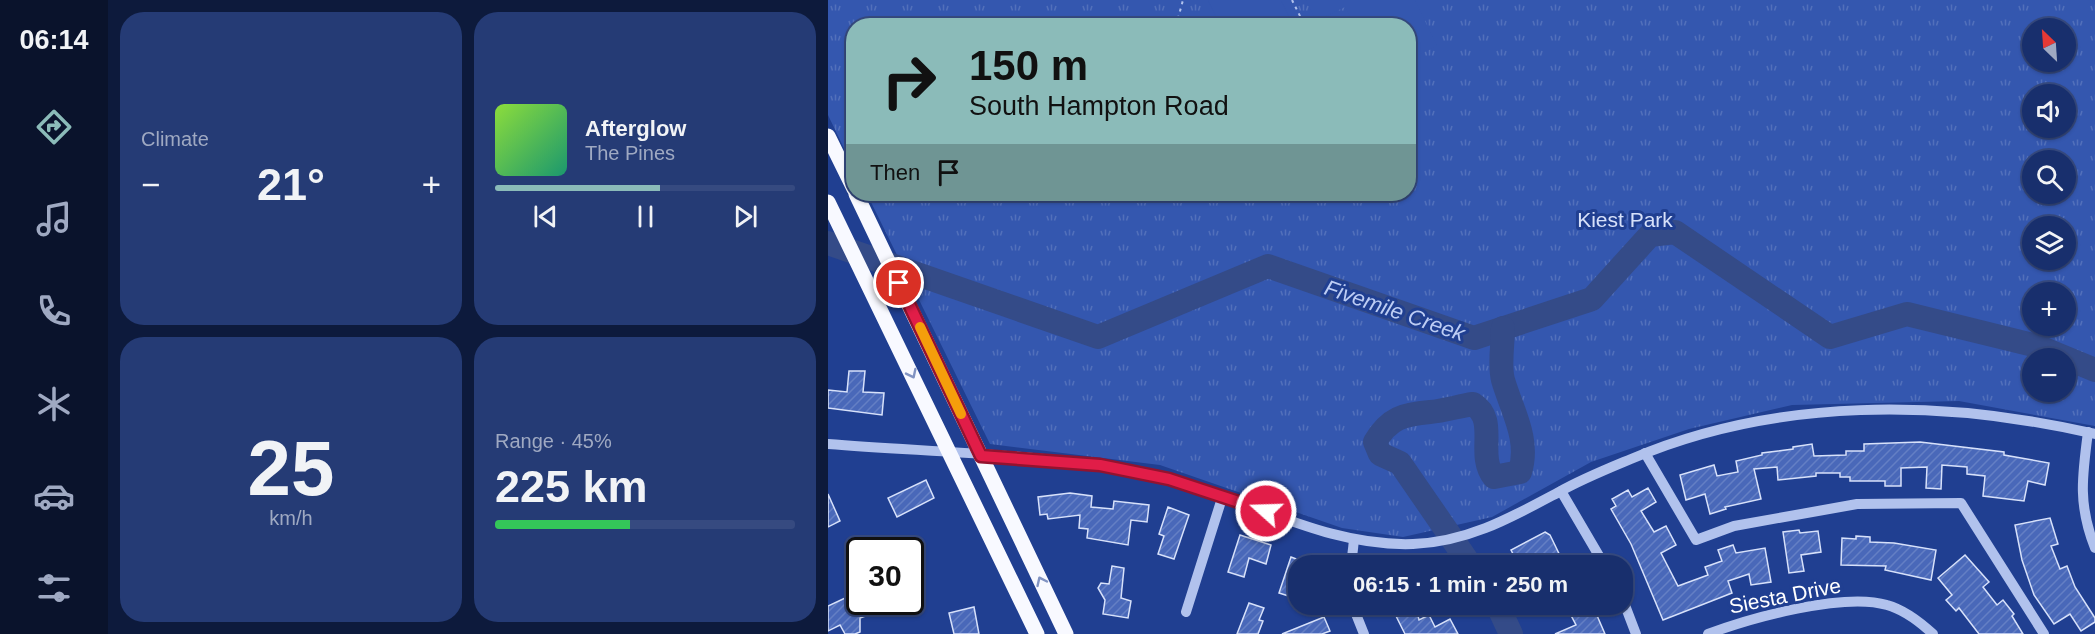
<!DOCTYPE html>
<html lang="en">
<head>
<meta charset="utf-8">
<style>
  body { margin:0; font-family:Helvetica,sans-serif; background:#253b75; color:#f1f3f6; height:100vh; display:flex; flex-direction:column; font-size:22px; white-space:nowrap }
  * { box-sizing:border-box; margin:0 }
  p { font-size:20px; color:#9fa9c2 }
  .icon { flex:none; width:33px; height:33px; fill:none; stroke:currentColor; stroke-width:2; stroke-linecap:round; stroke-linejoin:round }
  .map { position:relative; flex:1; overflow:hidden }
  .drawer { display:flex; flex-direction:column; gap:12px; padding:12px; background:#0d1a3c; width:720px }
  .drawer>* { flex:none }
  .banner { position:absolute; left:18px; top:18px; width:570px; height:183px; border-radius:24px; box-shadow:0 2px 4px #0004,0 0 0 2px #364a80; background:#8bbbb9; color:#111; overflow:hidden }
  .needle { width:39px; rotate:335deg }
  .tools { position:absolute; left:1194px; top:18px; display:grid; gap:12px }
  .tools a { display:grid; place-items:center; width:54px; height:54px; border-radius:50%; background:#182f6d; box-shadow:0 2px 4px #0004,0 0 0 2px #364a80; font-size:30px }
  .speed { position:absolute; left:18px; top:537px; display:flex; gap:12px; font-size:30px; font-weight:700; text-align:center }
  .speed>* { display:grid; place-content:center; width:78px; height:78px; border-radius:50%; background:#182f6d; box-shadow:0 2px 4px #0004,0 0 0 2px #364a80; line-height:1 }
  .speed .limit { border:3px solid #111; border-radius:9px; background:#fff; color:#111 }
  .pin { position:absolute; display:grid; place-items:center; width:51px; height:51px; color:#fff; margin:-26px; border:3px solid #fff; border-radius:50%; box-shadow:0 2px 6px #0007 }
  .me { position:absolute; width:66px; margin:-33px; rotate:290deg; stroke-linejoin:round; filter:drop-shadow(0 0 4px #0008) }
  .turn { display:flex; align-items:center; gap:21px; height:126px; padding:0 24px; font-size:27px }
  .turn .icon { width:78px; height:78px; stroke-width:2.5 }
  .turn b { display:block; font-size:42px; line-height:51px }
  .then { display:flex; align-items:center; height:57px; padding:0 24px; background:#0003; gap:12px; font-size:22px }
  .big { font-size:45px; font-weight:600; line-height:1.1 }
  .drawer .widget { flex:1; display:flex; flex-direction:column; justify-content:center; gap:9px; min-width:0; padding:0 21px; border-radius:24px; background:#253b75 }
  .drawer .dial { align-items:center; gap:0 }
  .dial b { font-size:78px; line-height:1 }
  .song { display:flex; align-items:center; gap:18px }
  .cover { width:72px; height:72px; border-radius:9px; background:linear-gradient(135deg,hsl(90 70% 55%),hsl(160 70% 35%)) }
  .played { height:6px; border-radius:3px; background:linear-gradient(90deg,#8bbbb9 55%,#364a80 55%) }
  .keys { display:flex; justify-content:space-around; direction:ltr }
  .heat { display:flex; justify-content:space-between; align-items:center; font-size:33px; direction:ltr }
  .charge { height:9px; border-radius:4px; background:linear-gradient(90deg,#34c759 45%,#364a80 0) }
  .drawer .tiles { flex:1; display:grid; gap:12px; grid-template-columns:repeat(2,1fr) }
  .trip { position:absolute; left:460px; top:555px; width:345px; height:60px; border-radius:24px; background:#182f6d; box-shadow:0 2px 4px #0004,0 0 0 2px #364a80; font-weight:600; line-height:60px; text-align:center }
  main { display:flex; flex:1; min-height:0 }
  .dock { display:flex; flex-direction:column; width:108px; justify-content:space-around; align-items:center; background:#0a132c; color:#9fa9c2 }
  .dock .icon { width:42px; height:42px }
  .dock .current { color:#8bbbb9 }
  .dock b { font-size:27px; color:#f1f3f6 }
  .map>svg:first-child { display:block }
</style>
</head>
<body>
<main>
<nav class="dock">
<b>06:14</b>
<svg class="icon current" aria-label="directions" viewBox="0 0 24 24"><path d="M12 3l9 9-9 9-9-9zM9 14v-3h6M13 9l2 2-2 2"/></svg>
<svg class="icon" aria-label="music" viewBox="0 0 24 24"><path d="M9 18V5l10-2v13"/><circle cx="6" cy="18" r="3"/><circle cx="16" cy="16" r="3"/></svg>
<svg class="icon" aria-label="phone" viewBox="0 0 24 24"><path d="M5 4h4l2 5-3 2q2 4 5 5l2-3 5 2v4C11 20 4 13 5 4z"/></svg>
<svg class="icon" aria-label="climate" viewBox="0 0 24 24"><path d="M12 3v18M4 7l16 10M4 17L20 7"/></svg>
<svg class="icon" aria-label="car" viewBox="0 0 24 24"><path d="M5 17H2v-5l4-1 3-4h7l3 4 3 1v5h-3M9 17h6M6 11h13"/><circle cx="7" cy="17" r="2"/><circle cx="17" cy="17" r="2"/></svg>
<svg class="icon" aria-label="filters" viewBox="0 0 24 24"><path d="M4 7h16M4 17h16"/><circle cx="9" cy="7" r="2"/><circle cx="15" cy="17" r="2"/></svg>
</nav>
<section class="drawer">
<div class="tiles">
<div class="widget"><p>Climate</p>
<div class="heat"><a>−</a><b class="big">21°</b><a>+</a></div>
</div>
<div class="widget">
<div class="song"><i class="cover"></i><div><b>Afterglow</b><p>The Pines</p></div></div>
<div class="played"></div>
<div class="keys"><svg class="icon" aria-label="previous" viewBox="0 0 24 24"><path d="M18 5L8 12l10 7zM5 5v14"/></svg><svg class="icon" aria-label="pause" viewBox="0 0 24 24"><path d="M8 5v14M16 5v14"/></svg><svg class="icon" aria-label="next" viewBox="0 0 24 24"><path d="M6 5l10 7-10 7zM19 5v14"/></svg></div>
</div>
<div class="widget dial"><b>25</b><p>km/h</p></div>
<div class="widget"><p>Range · 45%</p><b class="big">225 km</b><div class="charge"></div></div>
</div>
</section>
<div class="map">
<svg width="1267" height="634" viewBox="0 0 1267 634">
  <defs>
    <pattern id="park-tufts" width="24" height="20" patternUnits="userSpaceOnUse" patternTransform="scale(1.5)"><rect width="24" height="20" fill="#3457af"/><path d="M3 7l-1-3M5 7V3M7 7l1-3M15 17l-1-3M17 17v-4M19 17l1-3" fill="none" stroke="#5270bb"/></pattern>
    <pattern id="building-hatch" width="6" height="6" patternUnits="userSpaceOnUse" patternTransform="scale(1.5)"><rect width="6" height="6" fill="#4968b9"/><path d="M-1 1l2-2M0 6l6-6M5 7l2-2" fill="none" stroke="#647fc4"/></pattern>
  </defs>
  <rect width="100%" height="100%" fill="#203f91"/>
  <path fill="url(#park-tufts)" fill-rule="evenodd" d="M 0,0 L 1267,0 L 1267,426 L 1131,401 L 964,405 L 861,429 L 763,462 L 664,517 L 575,537 L 514,528 L 332,465 L 162,444 L 39,194 L 580,194 L 580,26 L 26,26 L 25,167 L 0,115 ZM 1204,28 L 1238,28 L 1238,62 L 1204,62 ZM 1204,94 L 1238,94 L 1238,128 L 1204,128 ZM 1204,160 L 1238,160 L 1238,194 L 1204,194 ZM 1204,226 L 1238,226 L 1238,260 L 1204,260 ZM 1204,292 L 1238,292 L 1238,326 L 1204,326 ZM 1204,358 L 1238,358 L 1238,392 L 1204,392 Z"/>
  <g fill="#3457af">
    <path d="M 380,0 L 453,0 L 465,25 L 392,25 Z"/>
    <path d="M 478,0 L 587,0 L 609,46 L 581,60 L 580,26 L 526,25 L 517,7 L 488,21 Z"/>
  </g>
  <g fill="none" stroke-linecap="round" stroke-linejoin="round">
    <g stroke="#344b88" stroke-width="24">
      <path d="M 0,243 L 270,337 L 440,266 L 646,338 L 764,299 L 822,235 L 847,232 L 1002,337 L 1079,314 L 1209,346 L 1267,370"/>
      <path d="M 643,566 L 572,463 L 552,454 L 547,442 C 561,418 576,414 602,412 C 616,411 631,406 645,404 C 671,420 648,455 666,477 L 692,472 C 702,439 684,411 675,380 C 671,365 675,344 675,328"/>
      <path d="M 669,604 L 683,634"/>
    </g>
  </g>
  <g fill="url(#building-hatch)" stroke="#d7e1fa" stroke-width="1.5">
    <path d="M 21,371 L 37,371 L 35,392 L 56,393 L 54,415 L 0,408 L 0,390 L 19,392 Z"/>
    <path d="M 1092,442 L 1176,452 L 1176,455 L 1221,463 L 1217,485 L 1200,481 L 1196,501 L 1155,496 L 1157,476 L 1139,474 L 1139,467 L 1114,465 L 1113,489 L 1098,488 L 1099,467 L 1073,468 L 1073,486 L 1057,486 L 1057,481 L 1022,481 L 1022,477 L 1012,477 L 1012,473 L 988,473 L 988,476 L 950,480 L 949,467 L 926,469 L 933,499 L 897,507 L 898,509 L 882,514 L 877,494 L 858,500 L 852,475 L 886,465 L 889,476 L 910,472 L 908,461 L 934,455 L 934,453 L 965,449 L 965,447 L 984,444 L 986,456 L 1018,455 L 1018,451 L 1036,451 L 1036,444 Z"/>
    <path d="M 98,480 L 106,498 L 69,517 L 60,498 Z"/>
    <path d="M 820,488 L 828,502 L 813,511 L 826,532 L 838,526 L 848,545 L 833,553 L 850,586 L 880,575 L 877,567 L 894,561 L 890,550 L 905,545 L 908,553 L 937,548 L 943,582 L 923,585 L 921,574 L 900,581 L 904,593 L 835,620 L 803,544 L 783,509 L 788,506 L 784,499 L 800,490 L 804,497 Z"/>
    <path d="M 242,493 L 264,496 L 263,507 L 285,509 L 286,501 L 321,505 L 319,522 L 303,520 L 300,545 L 259,538 L 260,529 L 251,528 L 252,515 L 220,519 L 219,514 L 212,515 L 210,497 Z"/>
    <path d="M 0,494 L 12,521 L 0,527 Z"/>
    <path d="M 340,507 L 361,515 L 346,559 L 330,554 L 336,536 L 331,534 Z"/>
    <path d="M 1222,518 L 1230,544 L 1223,546 L 1232,569 L 1239,566 L 1247,587 L 1267,618 L 1267,622 L 1253,631 L 1242,614 L 1226,624 L 1206,595 L 1194,560 L 1187,525 Z"/>
    <path d="M 971,530 L 972,533 L 990,531 L 993,552 L 973,555 L 976,571 L 961,573 L 955,532 Z"/>
    <path d="M 717,532 L 722,535 L 737,566 L 714,566 L 708,555 L 691,565 L 683,550 Z"/>
    <path d="M 412,535 L 443,545 L 438,564 L 421,558 L 416,577 L 400,572 Z"/>
    <path d="M 1028,536 L 1042,537 L 1042,542 L 1066,543 L 1108,550 L 1103,580 L 1057,570 L 1058,566 L 1013,565 L 1014,538 L 1028,539 Z"/>
    <path d="M 1137,555 L 1161,582 L 1155,587 L 1169,605 L 1175,600 L 1186,614 L 1184,616 L 1195,634 L 1151,634 L 1131,608 L 1128,611 L 1118,600 L 1124,595 L 1110,578 Z"/>
    <path d="M 463,557 L 471,560 L 471,586 L 467,598 L 451,593 Z"/>
    <path d="M 284,566 L 296,568 L 293,598 L 303,601 L 300,618 L 275,614 L 277,600 L 270,588 L 273,583 L 281,584 Z"/>
    <path d="M 32,591 L 32,602 L 73,603 L 32,618 L 32,632 L 27,634 L 17,634 L 12,625 L 0,631 L 0,606 Z"/>
    <path d="M 421,603 L 436,608 L 431,620 L 435,621 L 430,634 L 409,634 Z"/>
    <path d="M 562,604 L 587,604 L 591,620 L 601,615 L 607,627 L 622,619 L 630,634 L 577,634 Z"/>
    <path d="M 737,604 L 764,604 L 777,634 L 727,634 L 748,625 Z"/>
    <path d="M 146,607 L 151,634 L 126,634 L 121,613 Z"/>
    <path d="M 496,617 L 502,631 L 494,634 L 454,634 Z"/>
  </g>
  <g fill="none" stroke-linecap="round" stroke-linejoin="round">
    <g stroke="#b1c2ed" stroke-width="2" stroke-dasharray="3 4.5" stroke-linecap="butt">
      <path d="M 464,0 L 477,26"/>
      <path d="M 348,26 L 355,0"/>
    </g>
    <g stroke="#b1c2ed" stroke-width="10">
      <path d="M 1260,432 C 1254,477 1250,505 1267,548"/>
      <path d="M 0,444 C 111,453 231,453 339,479 C 422,499 497,547 585,544 C 640,542 684,517 731,492 C 754,479 779,469 803,459 C 948,397 1115,399 1267,434"/>
      <path d="M 817,453 L 868,540 L 906,526 L 1029,504 L 1133,503 L 1216,634"/>
      <path d="M 733,491 L 777,566"/>
      <path d="M 523,566 L 526,540"/>
      <path d="M 795,600 L 808,634"/>
      <path d="M 524,604 L 536,634"/>
      <path d="M 358,612 L 395,495"/>
      <path d="M 880,634 C 922,618 1016,592 1059,605 C 1077,610 1092,622 1105,634"/>
    </g>
    <g stroke="#f8f9ff" stroke-width="15">
      <path d="M 0,136 L 26,189"/>
      <path d="M 28,194 L 238,634"/>
      <path d="M 0,202 L 209,634"/>
    </g>
  </g>
  <defs><path id="oneway-chevron" d="M-2-3.5L2.5 0L-2 3.5" fill="none" stroke-width="1.6" stroke-linecap="round" stroke-linejoin="round" transform="scale(1.5)"/></defs>
  <g stroke="#8193c2">
    <use href="#oneway-chevron" transform="translate(84 374) rotate(64)"/>
    <use href="#oneway-chevron" transform="translate(213 581) rotate(-115)"/>
  </g>
  <g fill="none" stroke-linecap="round" stroke-linejoin="round">
    <g stroke="#92132f" stroke-width="15">
      <path id="route" d="M 71,283 L 153,456 L 272,465 L 341,479 L 438,511"/>
    </g>
    <use href="#route" stroke="#e11d48" stroke-width="10"/>
    <path stroke="#f59e0b" stroke-width="10" d="M 92,327 L 133,414"/>
  </g>
  <g text-anchor="middle" stroke-width="6" stroke-linejoin="round" paint-order="stroke">
    <g font-size="21" fill="#d7e1fa" stroke="#203f91">
      <text x="797" y="227">Kiest Park</text>
    </g>
    <g font-size="21" fill="#fff" stroke="#203f91">
      <text transform="translate(957 596) rotate(-11)" y="7">Siesta Drive</text>
    </g>
    <g font-size="22" font-style="italic" fill="#bdcdf4" stroke="#203f91">
      <text transform="translate(567 310) rotate(19)" y="8">Fivemile Creek</text>
    </g>
  </g>
</svg>
<div class="tools">
<a><svg class="needle" viewBox="-14 -14 28 28"><path d="M0-13l5 13h-10z" fill="#e53935"/><path d="M0 13l5-13h-10z" fill="#9fa9c2"/></svg></a>
<a><svg class="icon" aria-label="sound" viewBox="0 0 24 24"><path d="M4 9h4l5-4v14l-5-4H4zM17 9q2 3 0 6"/></svg></a>
<a><svg class="icon" aria-label="search" viewBox="0 0 24 24"><circle cx="10" cy="10" r="6"/><path d="M15 15l6 6"/></svg></a>
<a><svg class="icon" aria-label="layers" viewBox="0 0 24 24"><path d="M12 4l9 5-9 5-9-5zM3 14l9 5 9-5"/></svg></a>
<a>+</a>
<a>−</a>
</div>
<div class="speed"><div class="limit">30</div></div>
<div class="pin" style="left:71px;top:283px;background:#d93025"><svg class="icon" aria-label="arrive" viewBox="0 0 24 24"><path d="M6 21V4h12l-3 4 3 4H6"/></svg></div>
<svg class="me" style="left:438px;top:511px" viewBox="-20 -20 40 40"><circle r="17" fill="#e11d48" stroke="#fff" stroke-width="3"/><path d="M0-11L8 9 0 5-8 9z" fill="#fff"/></svg>
<div class="trip">06:15 · 1 min · 250 m</div>
<div class="banner">
<div class="turn"><svg class="icon" aria-label="right" viewBox="0 0 24 24"><path d="M7 20v-9h11M14 6l5 5-5 5"/></svg><div><b>150 m</b>South Hampton Road</div></div>
<div class="then">Then<svg class="icon" aria-label="arrive" viewBox="0 0 24 24"><path d="M6 21V4h12l-3 4 3 4H6"/></svg></div>
</div>
</div>
</main>
</body>
</html>
